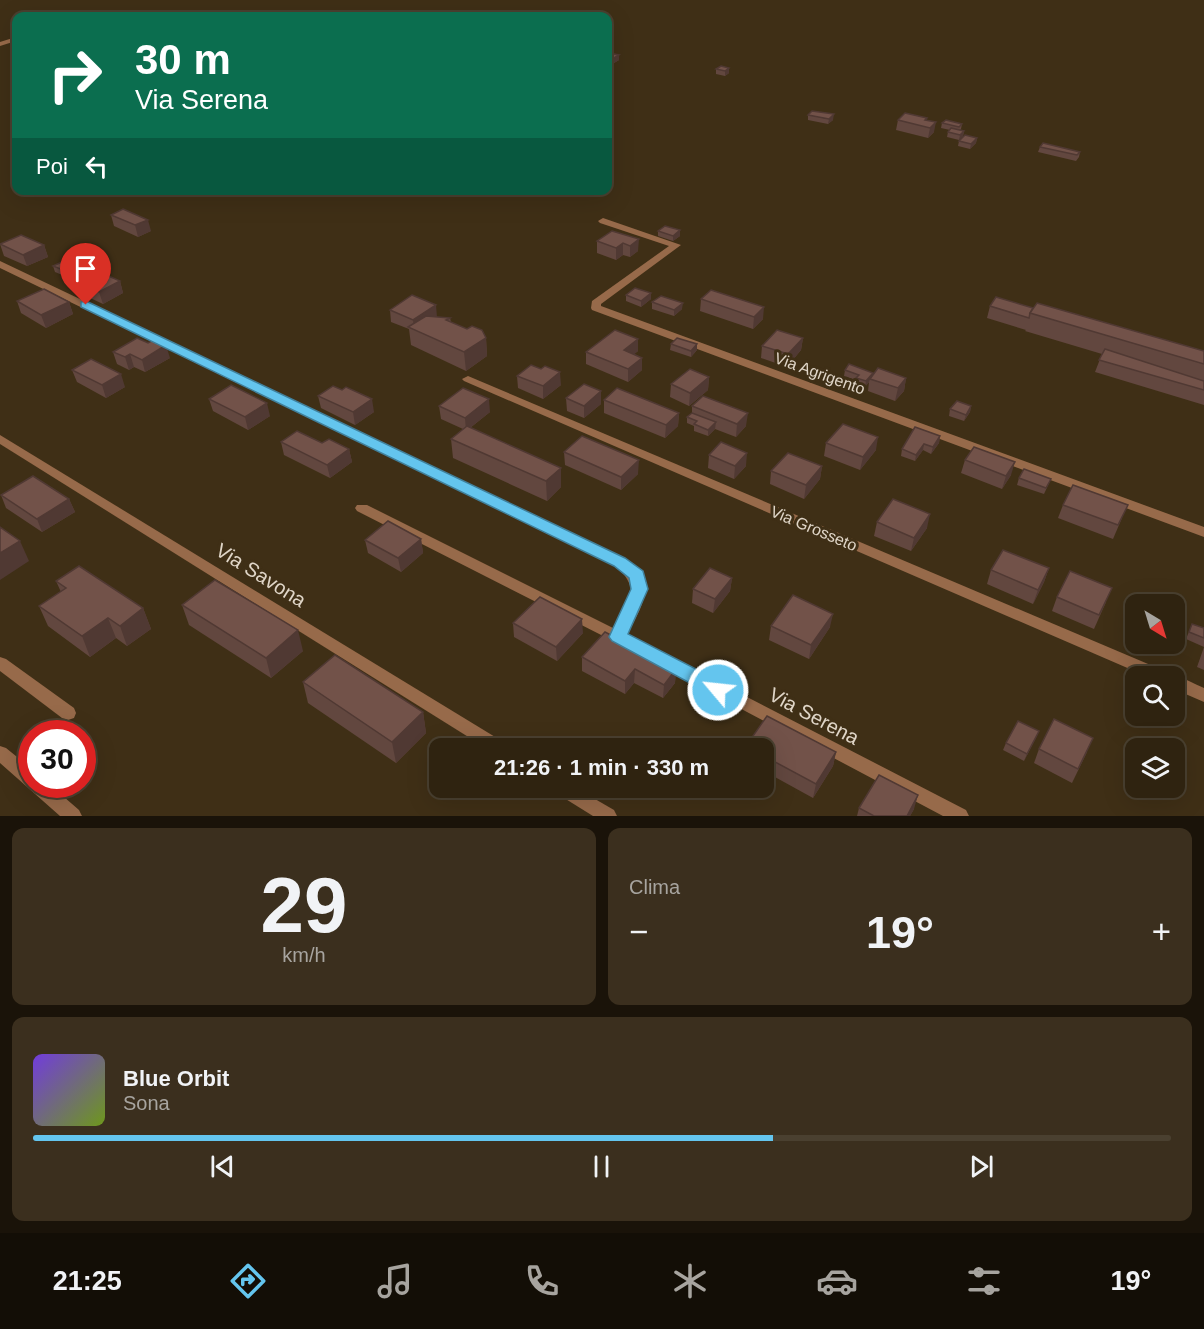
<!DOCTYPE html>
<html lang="it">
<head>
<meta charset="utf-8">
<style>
  body { margin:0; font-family:Arial,sans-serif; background:#3b2f1e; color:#f1f3f6; height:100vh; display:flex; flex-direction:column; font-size:22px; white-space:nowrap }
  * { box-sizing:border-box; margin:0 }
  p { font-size:20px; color:#a7a49f }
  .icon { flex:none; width:33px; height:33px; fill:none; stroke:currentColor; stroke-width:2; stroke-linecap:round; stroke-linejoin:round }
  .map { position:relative; height:816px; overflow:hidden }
  .side { display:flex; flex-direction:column; gap:12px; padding:12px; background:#1a1309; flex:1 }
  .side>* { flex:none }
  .top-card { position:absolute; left:12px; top:12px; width:600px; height:183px; border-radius:12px; box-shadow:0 6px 24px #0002,0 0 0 2px #4a4030; background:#0b6e4f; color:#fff; overflow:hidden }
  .needle { width:39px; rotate:142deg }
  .fabs { position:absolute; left:1125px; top:594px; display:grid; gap:12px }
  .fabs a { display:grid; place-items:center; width:60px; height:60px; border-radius:12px; background:#2f2310; box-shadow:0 6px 24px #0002,0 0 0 2px #4a4030; font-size:30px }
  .speed { position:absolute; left:18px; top:720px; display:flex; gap:12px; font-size:30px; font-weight:700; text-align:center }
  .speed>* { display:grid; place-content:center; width:78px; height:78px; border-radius:50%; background:#2f2310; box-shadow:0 6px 24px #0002,0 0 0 2px #4a4030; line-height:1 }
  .speed .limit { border:9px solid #d22; background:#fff; color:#111 }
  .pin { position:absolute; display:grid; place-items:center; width:51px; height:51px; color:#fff; margin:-62px -26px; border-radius:50% 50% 50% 0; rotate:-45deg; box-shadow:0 0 6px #0007 }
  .pin .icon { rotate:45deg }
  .me { position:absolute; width:66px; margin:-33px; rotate:298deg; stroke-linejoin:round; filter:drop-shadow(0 0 4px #0008) }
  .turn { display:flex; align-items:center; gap:21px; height:126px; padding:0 24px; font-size:27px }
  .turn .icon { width:78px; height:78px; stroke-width:2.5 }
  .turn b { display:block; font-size:42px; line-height:51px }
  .then { display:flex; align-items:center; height:57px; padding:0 24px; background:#0003; gap:12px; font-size:22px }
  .big { font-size:45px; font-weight:600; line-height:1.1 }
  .side .card { flex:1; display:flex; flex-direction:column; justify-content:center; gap:9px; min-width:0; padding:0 21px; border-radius:12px; background:#3b2f1e }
  .side .dial { align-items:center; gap:0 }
  .dial b { font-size:78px; line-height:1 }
  .song { display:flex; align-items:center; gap:18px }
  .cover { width:72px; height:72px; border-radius:9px; background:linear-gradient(135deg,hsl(260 70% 55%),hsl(80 70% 35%)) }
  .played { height:6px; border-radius:3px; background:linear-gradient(90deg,#64c5ee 65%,#4a4030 65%) }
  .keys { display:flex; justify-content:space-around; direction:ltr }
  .heat { display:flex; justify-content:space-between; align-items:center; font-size:33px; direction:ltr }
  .side .tiles { flex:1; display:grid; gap:12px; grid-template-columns:1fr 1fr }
  .card:last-child { grid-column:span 2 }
  .trip { position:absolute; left:429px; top:738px; width:345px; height:60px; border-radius:12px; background:#2f2310; box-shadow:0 6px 24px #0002,0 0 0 2px #4a4030; font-weight:600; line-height:60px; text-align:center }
  .tab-bar { display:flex; height:96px; justify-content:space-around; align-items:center; background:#130e06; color:#a7a49f }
  .tab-bar .icon { width:42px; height:42px }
  .tab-bar .current { color:#64c5ee }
  .tab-bar b { font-size:27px; color:#f1f3f6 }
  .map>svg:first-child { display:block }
</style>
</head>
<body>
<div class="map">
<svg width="1204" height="816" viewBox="0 0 1204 816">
  <rect width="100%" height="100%" fill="#3f2f16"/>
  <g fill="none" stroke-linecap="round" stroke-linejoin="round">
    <g fill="#976a4a" fill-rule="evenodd">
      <path d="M 16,37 L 16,41 L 0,46 L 0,42 Z"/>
      <path d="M 603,218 L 681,245 L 601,304 L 601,306 L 1204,527 L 1204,537 L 592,310 L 591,308 L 592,301 L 669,246 L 600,223 L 598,221 Z"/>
      <path d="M 0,261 L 625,558 C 658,584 643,604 627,635 L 966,810 L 969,816 L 943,816 L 613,641 L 357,511 L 355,508 L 357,505 L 367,505 L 615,629 C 629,603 642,588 615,566 L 0,268 Z"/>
      <path d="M 468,376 L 1167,672 L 1169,676 L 1146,676 L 464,381 L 462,379 Z"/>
      <path d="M 0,435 L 505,743 L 507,748 L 486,748 L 0,444 Z"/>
      <path d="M 0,657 L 6,659 L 74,708 L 76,713 L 74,718 L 68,720 L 62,718 L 0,671 Z"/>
      <path d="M 1171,676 C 1182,676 1194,684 1204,688 L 1204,702 L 1174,689 L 1174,676 Z"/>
      <path d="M 0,746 L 6,748 L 32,769 L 32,784 L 49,784 L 79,810 L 82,816 L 60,816 L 0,763 Z"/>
      <path d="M 553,788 L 576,788 L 614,810 L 617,816 L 593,816 L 556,793 Z"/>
    </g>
  </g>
  <g fill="#62473f">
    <path d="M 608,53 L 619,55 L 619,60 L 614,63 L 608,61 Z"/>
    <path d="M 729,68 L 729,73 L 725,76 L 716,74 L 716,69 Z"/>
    <path d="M 808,115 L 833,120 L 828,124 L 808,120 Z"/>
    <path d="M 927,118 L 926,120 L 934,132 L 928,138 L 896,130 L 898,120 Z"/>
    <path d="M 942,123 L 962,124 L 961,129 L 960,130 L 964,131 L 963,136 L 959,140 L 947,137 L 948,132 L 950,130 L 941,128 Z"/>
    <path d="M 977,138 L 976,143 L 970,149 L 958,146 L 959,141 Z"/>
    <path d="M 1040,147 L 1080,152 L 1079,157 L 1076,161 L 1038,152 Z"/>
    <path d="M 111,215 L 151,231 L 138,237 L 114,226 Z"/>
    <path d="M 680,230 L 680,236 L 673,241 L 658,236 L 658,231 Z"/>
    <path d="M 612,231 L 638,251 L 630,257 L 623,255 L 616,260 L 597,253 L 597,241 Z"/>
    <path d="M 0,244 L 44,245 L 48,257 L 27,266 L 4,256 Z"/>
    <path d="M 53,266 L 80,271 L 120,281 L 123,293 L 103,304 L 71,289 L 67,277 L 55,272 Z"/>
    <path d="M 651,293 L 651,299 L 641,307 L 626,301 L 626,295 Z"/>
    <path d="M 701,299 L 763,319 L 753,329 L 700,311 Z"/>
    <path d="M 17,301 L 69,302 L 73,314 L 46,328 L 21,313 Z"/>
    <path d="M 652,302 L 682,309 L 674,316 L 652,309 Z"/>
    <path d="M 990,306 L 1033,308 L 1204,351 L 1204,405 L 1095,372 L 1102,354 L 1025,331 L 1026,330 L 987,318 Z"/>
    <path d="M 390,310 L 437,317 L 450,318 L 451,322 L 486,338 L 487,356 L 466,371 L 411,345 L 409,329 L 391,322 Z"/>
    <path d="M 803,338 L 801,350 L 787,367 L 761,358 L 762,346 Z"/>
    <path d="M 638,339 L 638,351 L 634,354 L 642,358 L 642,370 L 628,382 L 586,364 L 586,352 Z"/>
    <path d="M 671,344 L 697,344 L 697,350 L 691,357 L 670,350 Z"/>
    <path d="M 113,352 L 170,358 L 145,372 L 134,367 L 129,370 L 117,364 Z"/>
    <path d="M 72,370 L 125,387 L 106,398 L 77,382 Z"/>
    <path d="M 845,370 L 873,373 L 872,375 L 906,378 L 904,391 L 895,401 L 868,391 L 869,382 L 865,387 L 855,384 L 856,380 L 844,376 Z"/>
    <path d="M 517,376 L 561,385 L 543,399 L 518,388 Z"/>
    <path d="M 709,377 L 708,390 L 689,406 L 670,397 L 671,384 Z"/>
    <path d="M 318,396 L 374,412 L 355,425 L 321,408 Z"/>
    <path d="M 566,398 L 601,404 L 584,418 L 567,411 Z"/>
    <path d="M 209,399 L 270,416 L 248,430 L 213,411 Z"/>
    <path d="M 604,400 L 679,413 L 678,426 L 665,438 L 604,413 Z"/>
    <path d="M 439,406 L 490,412 L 470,428 L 561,487 L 547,501 L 453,458 L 451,439 L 463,429 L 441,419 Z"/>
    <path d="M 692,406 L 746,426 L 736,437 L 715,429 L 708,436 L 694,431 L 694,426 L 687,423 L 687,417 L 692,413 Z"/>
    <path d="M 971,406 L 970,412 L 964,421 L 949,416 L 950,409 Z"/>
    <path d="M 940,436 L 939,443 L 931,454 L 923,450 L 915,461 L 901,456 L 902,449 Z"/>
    <path d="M 281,442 L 322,443 L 349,449 L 352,462 L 330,478 L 284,455 Z"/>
    <path d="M 826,443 L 876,450 L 860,470 L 824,456 Z"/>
    <path d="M 564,452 L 638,474 L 621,490 L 565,465 Z"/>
    <path d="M 709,455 L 746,466 L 734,479 L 708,468 Z"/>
    <path d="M 965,460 L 1011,475 L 1002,489 L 961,473 Z"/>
    <path d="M 822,466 L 820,479 L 804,499 L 770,484 L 771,471 Z"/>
    <path d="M 1019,478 L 1051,479 L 1044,494 L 1017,485 Z"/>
    <path d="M 1,495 L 69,499 L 75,512 L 42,532 L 6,508 Z"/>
    <path d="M 1063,505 L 1122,518 L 1113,539 L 1058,518 Z"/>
    <path d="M 877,522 L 927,528 L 911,551 L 874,536 Z"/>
    <path d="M 421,539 L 423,553 L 401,572 L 368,553 L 365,540 Z"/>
    <path d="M 1049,568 L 1044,582 L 1033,604 L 987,584 L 991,570 Z"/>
    <path d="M 732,578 L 730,591 L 713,613 L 692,603 L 693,589 Z"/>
    <path d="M 56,581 L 143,608 L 151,629 L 127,646 L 116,638 L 90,657 L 48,626 L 39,606 L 61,592 Z"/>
    <path d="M 1057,597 L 1106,602 L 1094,629 L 1052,611 Z"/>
    <path d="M 182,605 L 303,651 L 271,678 L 189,625 Z"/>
    <path d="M 513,623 L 583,633 L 557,661 L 514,637 Z"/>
    <path d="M 1192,624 L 1204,628 L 1204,670 L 1197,667 L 1204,647 L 1186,639 Z"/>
    <path d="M 771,626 L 830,627 L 809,659 L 769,640 Z"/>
    <path d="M 582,657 L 676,669 L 675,683 L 663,698 L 634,683 L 625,694 L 582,671 Z"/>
    <path d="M 303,682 L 423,712 L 426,733 L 396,763 L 308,703 Z"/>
    <path d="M 1039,731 L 1024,761 L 1003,750 L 1006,743 Z"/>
    <path d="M 746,746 L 836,752 L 833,766 L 813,798 L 764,771 L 764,748 L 746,748 Z"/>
    <path d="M 1039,749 L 1087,752 L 1072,783 L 1034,763 Z"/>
    <path d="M 859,808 L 914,809 L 910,816 L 857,816 Z"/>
  </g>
  <g fill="#503933">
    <path d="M 619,55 L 619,60 L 614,63 L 614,58 Z"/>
    <path d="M 729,68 L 729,73 L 725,76 L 725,71 Z"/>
    <path d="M 834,114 L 833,120 L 828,124 L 829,119 Z"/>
    <path d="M 936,122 L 934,132 L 928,138 L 930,128 Z"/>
    <path d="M 964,131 L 963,136 L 959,140 L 960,135 Z"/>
    <path d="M 977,138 L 976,143 L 970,149 L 971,144 Z"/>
    <path d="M 148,220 L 151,231 L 138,237 L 135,225 Z"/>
    <path d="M 680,230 L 680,236 L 673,241 L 673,236 Z"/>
    <path d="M 639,239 L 638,251 L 630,257 L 630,246 Z"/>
    <path d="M 623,243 L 623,255 L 616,260 L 616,248 Z"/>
    <path d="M 44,245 L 48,257 L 27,266 L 23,255 Z"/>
    <path d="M 79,267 L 81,273 L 70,278 L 68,272 Z"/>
    <path d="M 120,281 L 123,293 L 103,304 L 99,292 Z"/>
    <path d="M 651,293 L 651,299 L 641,307 L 641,301 Z"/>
    <path d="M 69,302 L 73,314 L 46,328 L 41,315 Z"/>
    <path d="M 683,303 L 682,309 L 674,316 L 674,310 Z"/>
    <path d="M 436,305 L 437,317 L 414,329 L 413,320 Z"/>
    <path d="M 764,307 L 763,319 L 753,329 L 754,317 Z"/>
    <path d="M 486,338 L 487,356 L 466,371 L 464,352 Z"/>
    <path d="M 803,338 L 801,350 L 787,367 L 788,354 Z"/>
    <path d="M 638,339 L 638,351 L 624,363 L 624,350 Z"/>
    <path d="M 697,344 L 697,350 L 691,357 L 691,351 Z"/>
    <path d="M 166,345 L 170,358 L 145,372 L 142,360 Z"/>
    <path d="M 130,354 L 134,367 L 129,370 L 125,357 Z"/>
    <path d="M 642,358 L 642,370 L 628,382 L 628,369 Z"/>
    <path d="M 560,372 L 561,385 L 543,399 L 543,386 Z"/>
    <path d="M 873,373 L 872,379 L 870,379 L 869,382 L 865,387 L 866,381 Z"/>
    <path d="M 121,374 L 125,387 L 106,398 L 102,385 Z"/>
    <path d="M 709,377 L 708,390 L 689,406 L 690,393 Z"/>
    <path d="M 906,378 L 904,391 L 895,401 L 898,388 Z"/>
    <path d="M 601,391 L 601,404 L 584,418 L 584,406 Z"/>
    <path d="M 372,399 L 374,412 L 355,425 L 353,412 Z"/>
    <path d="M 489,399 L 490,412 L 466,431 L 465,418 Z"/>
    <path d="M 267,403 L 270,416 L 248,430 L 245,417 Z"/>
    <path d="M 971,406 L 970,412 L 964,421 L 966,415 Z"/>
    <path d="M 679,413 L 678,426 L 665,438 L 666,425 Z"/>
    <path d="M 748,413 L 746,426 L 736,437 L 737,424 Z"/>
    <path d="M 716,422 L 715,429 L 708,436 L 708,430 Z"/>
    <path d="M 940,436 L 939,443 L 931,454 L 933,447 Z"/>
    <path d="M 878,437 L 876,450 L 860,470 L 863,457 Z"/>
    <path d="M 924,444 L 923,450 L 915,461 L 916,455 Z"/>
    <path d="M 349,449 L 352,462 L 330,478 L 327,465 Z"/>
    <path d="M 747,453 L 746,466 L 734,479 L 735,466 Z"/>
    <path d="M 639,460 L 638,474 L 621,490 L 621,477 Z"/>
    <path d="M 1015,462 L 1011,475 L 1002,489 L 1006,476 Z"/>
    <path d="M 822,466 L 820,479 L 804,499 L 806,485 Z"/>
    <path d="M 561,468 L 561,487 L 547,501 L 546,481 Z"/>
    <path d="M 69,499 L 75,512 L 42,532 L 37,519 Z"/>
    <path d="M 930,514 L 927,528 L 911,551 L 914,538 Z"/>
    <path d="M 421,539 L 423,553 L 401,572 L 398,558 Z"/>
    <path d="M 20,541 L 29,561 L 0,580 L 0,553 Z"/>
    <path d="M 1049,568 L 1044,582 L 1033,604 L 1038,590 Z"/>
    <path d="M 732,578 L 730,591 L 713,613 L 715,599 Z"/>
    <path d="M 143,608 L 151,629 L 127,646 L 120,626 Z"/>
    <path d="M 833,614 L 830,627 L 809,659 L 811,645 Z"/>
    <path d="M 108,618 L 116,638 L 90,657 L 82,636 Z"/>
    <path d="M 582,619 L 583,633 L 557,661 L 556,647 Z"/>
    <path d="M 298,630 L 303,651 L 271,678 L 266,658 Z"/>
    <path d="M 635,669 L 634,683 L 625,694 L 625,681 Z"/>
    <path d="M 676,669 L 675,683 L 663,698 L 664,685 Z"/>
    <path d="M 423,712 L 426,733 L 396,763 L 392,742 Z"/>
    <path d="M 1039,731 L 1036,738 L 1024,761 L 1027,754 Z"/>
    <path d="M 836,752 L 833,766 L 813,798 L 816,784 Z"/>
    <path d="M 918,795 L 914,809 L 910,816 L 907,816 Z"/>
  </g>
  <g fill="#725249" stroke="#503933" stroke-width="1.5">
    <path d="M 608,53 L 619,55 L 614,58 L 608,56 Z"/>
    <path d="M 721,66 L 729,68 L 725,71 L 716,69 Z"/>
    <path d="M 812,111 L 834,114 L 829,119 L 808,115 Z"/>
    <path d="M 905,113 L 927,118 L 925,120 L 936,122 L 930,128 L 898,120 Z"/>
    <path d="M 946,120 L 962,124 L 959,127 L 942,123 Z"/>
    <path d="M 951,128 L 964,131 L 960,135 L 948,132 Z"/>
    <path d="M 965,135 L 977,138 L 971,144 L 959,141 Z"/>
    <path d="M 1043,143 L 1080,152 L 1077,155 L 1040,147 Z"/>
    <path d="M 123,209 L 148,220 L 135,225 L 111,215 Z"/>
    <path d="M 665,226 L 680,230 L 673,236 L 658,231 Z"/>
    <path d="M 612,231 L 639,239 L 630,246 L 623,243 L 616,248 L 597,241 Z"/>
    <path d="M 21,235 L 44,245 L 23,255 L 0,244 Z"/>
    <path d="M 64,261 L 79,267 L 68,272 L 53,266 Z"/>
    <path d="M 88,267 L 120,281 L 99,292 L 67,277 Z"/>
    <path d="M 635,288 L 651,293 L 641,301 L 626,295 Z"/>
    <path d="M 44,289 L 69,302 L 41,315 L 17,301 Z"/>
    <path d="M 711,290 L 764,307 L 754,317 L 701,299 Z"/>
    <path d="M 412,295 L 436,305 L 413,320 L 390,310 Z"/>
    <path d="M 661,296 L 683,303 L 674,310 L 652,302 Z"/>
    <path d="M 996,297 L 1033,308 L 1030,313 L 1029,318 L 990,306 Z"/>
    <path d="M 1037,303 L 1204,351 L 1204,364 L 1030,313 Z"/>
    <path d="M 426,316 L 450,318 L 446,320 L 467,329 L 472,326 L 482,330 L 486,338 L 464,352 L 408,327 Z"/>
    <path d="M 615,330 L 638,339 L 624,350 L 642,358 L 628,369 L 586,352 Z"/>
    <path d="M 777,330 L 803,338 L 788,354 L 762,346 Z"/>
    <path d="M 137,338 L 148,343 L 153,340 L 166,345 L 142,360 L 130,354 L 125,357 L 113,352 Z"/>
    <path d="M 677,338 L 697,344 L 691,351 L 671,344 Z"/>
    <path d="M 1105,349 L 1204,381 L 1204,390 L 1099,360 Z"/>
    <path d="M 91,359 L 121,374 L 102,385 L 72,370 Z"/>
    <path d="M 849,364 L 873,373 L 866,381 L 856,378 L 859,375 L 845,370 Z"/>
    <path d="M 531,365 L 541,369 L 545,366 L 560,372 L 543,386 L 517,376 Z"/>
    <path d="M 878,368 L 906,378 L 898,388 L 870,379 Z"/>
    <path d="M 690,369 L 709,377 L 690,393 L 671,384 Z"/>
    <path d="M 584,384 L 601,391 L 584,406 L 566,398 Z"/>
    <path d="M 231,385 L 267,403 L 245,417 L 209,399 Z"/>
    <path d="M 333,386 L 342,390 L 346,387 L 372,399 L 353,412 L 318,396 Z"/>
    <path d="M 463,388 L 489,399 L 465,418 L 439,406 Z"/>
    <path d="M 617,388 L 679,413 L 666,425 L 604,400 Z"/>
    <path d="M 703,396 L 748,413 L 737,424 L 692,406 Z"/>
    <path d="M 957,401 L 971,406 L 966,415 L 950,409 Z"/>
    <path d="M 692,413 L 716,422 L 708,430 L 694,424 L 697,421 L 687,417 Z"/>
    <path d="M 843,424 L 878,437 L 863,457 L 826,443 Z"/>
    <path d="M 467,426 L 561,468 L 546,481 L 451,439 Z"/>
    <path d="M 915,427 L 940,436 L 933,447 L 924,444 L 916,455 L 902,449 Z"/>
    <path d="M 297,431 L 322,443 L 329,439 L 349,449 L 327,465 L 281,442 Z"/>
    <path d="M 582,436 L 639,460 L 621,477 L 564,452 Z"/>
    <path d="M 721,442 L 747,453 L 735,466 L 709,455 Z"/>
    <path d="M 974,447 L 1015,462 L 1006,476 L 965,460 Z"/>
    <path d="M 788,453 L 822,466 L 806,485 L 771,471 Z"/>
    <path d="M 1024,469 L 1051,479 L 1046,488 L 1019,478 Z"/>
    <path d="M 33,476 L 69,499 L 37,519 L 1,495 Z"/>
    <path d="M 1073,485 L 1128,505 L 1118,525 L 1063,505 Z"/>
    <path d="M 893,499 L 930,514 L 914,538 L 877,522 Z"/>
    <path d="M 388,521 L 421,539 L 398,558 L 365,540 Z"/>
    <path d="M 0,527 L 20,541 L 0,553 Z"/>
    <path d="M 1003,550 L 1049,568 L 1038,590 L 991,570 Z"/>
    <path d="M 79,566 L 143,608 L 120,626 L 108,618 L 82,636 L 39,606 L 66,588 L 56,581 Z"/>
    <path d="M 710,568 L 732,578 L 715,599 L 693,589 Z"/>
    <path d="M 1070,571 L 1112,588 L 1099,615 L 1057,597 Z"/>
    <path d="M 215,580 L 298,630 L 266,658 L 182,605 Z"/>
    <path d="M 793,595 L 833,614 L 811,645 L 771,626 Z"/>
    <path d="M 540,597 L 582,619 L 556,647 L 513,623 Z"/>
    <path d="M 1192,624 L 1204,628 L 1204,638 L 1189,632 Z"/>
    <path d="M 605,632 L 676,669 L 664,685 L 635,669 L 625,681 L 582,657 Z"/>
    <path d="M 335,655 L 423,712 L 392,742 L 303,682 Z"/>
    <path d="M 767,716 L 836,752 L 816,784 L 764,756 L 764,748 L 750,748 L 746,746 Z"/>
    <path d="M 1054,719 L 1093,738 L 1078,769 L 1039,749 Z"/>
    <path d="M 1018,721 L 1039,731 L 1027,754 L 1006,743 Z"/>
    <path d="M 879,775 L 918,795 L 907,816 L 874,816 L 859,808 Z"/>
  </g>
  <path fill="#64c5ee" stroke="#41809b" stroke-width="1.5" d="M 86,301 L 625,558 L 643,571 L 648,589 L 628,634 L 725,684 L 727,690 L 725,695 L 718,697 L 712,695 L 612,641 L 609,637 L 631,589 L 629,578 L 614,566 L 81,307 L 81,302 Z"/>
  <g text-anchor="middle" stroke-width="6" stroke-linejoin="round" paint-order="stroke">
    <g font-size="16" fill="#e0d6c8" stroke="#3f2f16">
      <text transform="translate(820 373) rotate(20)" y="6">Via Agrigento</text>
      <text transform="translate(814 528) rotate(23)" y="6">Via Grosseto</text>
    </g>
    <g font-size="20" fill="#e0d6c8" stroke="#3f2f16">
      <text transform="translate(261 575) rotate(32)" y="7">Via Savona</text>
      <text transform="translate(814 716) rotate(28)" y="7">Via Serena</text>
    </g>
  </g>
</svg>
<div class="fabs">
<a><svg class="needle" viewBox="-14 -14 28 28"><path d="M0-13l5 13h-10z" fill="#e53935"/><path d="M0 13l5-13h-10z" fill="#a7a49f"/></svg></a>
<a><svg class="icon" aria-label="search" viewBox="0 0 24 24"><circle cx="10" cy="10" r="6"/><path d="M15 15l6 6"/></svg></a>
<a><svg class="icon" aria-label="layers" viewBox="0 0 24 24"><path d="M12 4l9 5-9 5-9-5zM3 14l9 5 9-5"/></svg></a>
</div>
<div class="speed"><div class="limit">30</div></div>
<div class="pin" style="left:86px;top:305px;background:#d93025"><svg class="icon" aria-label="arrive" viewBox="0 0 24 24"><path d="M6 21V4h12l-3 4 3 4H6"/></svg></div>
<svg class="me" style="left:718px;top:690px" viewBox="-20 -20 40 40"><circle r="17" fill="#64c5ee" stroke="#fff" stroke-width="3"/><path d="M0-11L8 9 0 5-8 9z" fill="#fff"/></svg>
<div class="trip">21:26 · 1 min · 330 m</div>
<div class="top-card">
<div class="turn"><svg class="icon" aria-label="right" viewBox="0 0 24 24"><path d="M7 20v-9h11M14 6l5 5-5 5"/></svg><div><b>30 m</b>Via Serena</div></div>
<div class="then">Poi<svg class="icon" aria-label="left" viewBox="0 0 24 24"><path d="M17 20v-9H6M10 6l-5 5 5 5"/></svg></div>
</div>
</div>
<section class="side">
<div class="tiles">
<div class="card dial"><b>29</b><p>km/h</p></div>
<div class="card"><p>Clima</p>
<div class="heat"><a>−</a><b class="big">19°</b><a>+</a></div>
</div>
<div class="card">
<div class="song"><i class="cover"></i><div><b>Blue Orbit</b><p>Sona</p></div></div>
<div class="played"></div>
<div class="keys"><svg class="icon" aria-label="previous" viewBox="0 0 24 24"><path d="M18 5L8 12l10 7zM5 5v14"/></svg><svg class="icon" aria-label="pause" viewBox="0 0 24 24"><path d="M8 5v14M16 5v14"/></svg><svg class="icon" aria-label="next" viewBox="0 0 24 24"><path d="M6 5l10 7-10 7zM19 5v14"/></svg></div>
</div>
</div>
</section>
<nav class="tab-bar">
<b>21:25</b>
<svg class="icon current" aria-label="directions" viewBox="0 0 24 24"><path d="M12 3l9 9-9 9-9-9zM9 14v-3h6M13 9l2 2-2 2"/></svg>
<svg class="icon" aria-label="music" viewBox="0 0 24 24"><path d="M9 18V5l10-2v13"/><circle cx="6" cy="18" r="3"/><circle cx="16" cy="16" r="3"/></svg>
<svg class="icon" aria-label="phone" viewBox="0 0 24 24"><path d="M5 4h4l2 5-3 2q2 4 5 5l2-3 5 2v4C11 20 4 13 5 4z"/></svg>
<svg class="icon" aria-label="climate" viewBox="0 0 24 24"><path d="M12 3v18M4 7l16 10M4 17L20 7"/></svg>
<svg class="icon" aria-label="car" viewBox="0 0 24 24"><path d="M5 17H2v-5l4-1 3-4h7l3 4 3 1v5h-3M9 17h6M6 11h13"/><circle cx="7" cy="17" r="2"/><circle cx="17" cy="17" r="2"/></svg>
<svg class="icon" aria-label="filters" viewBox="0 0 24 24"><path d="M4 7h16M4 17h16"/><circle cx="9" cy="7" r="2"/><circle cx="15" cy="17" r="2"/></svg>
<b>19°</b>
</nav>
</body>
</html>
